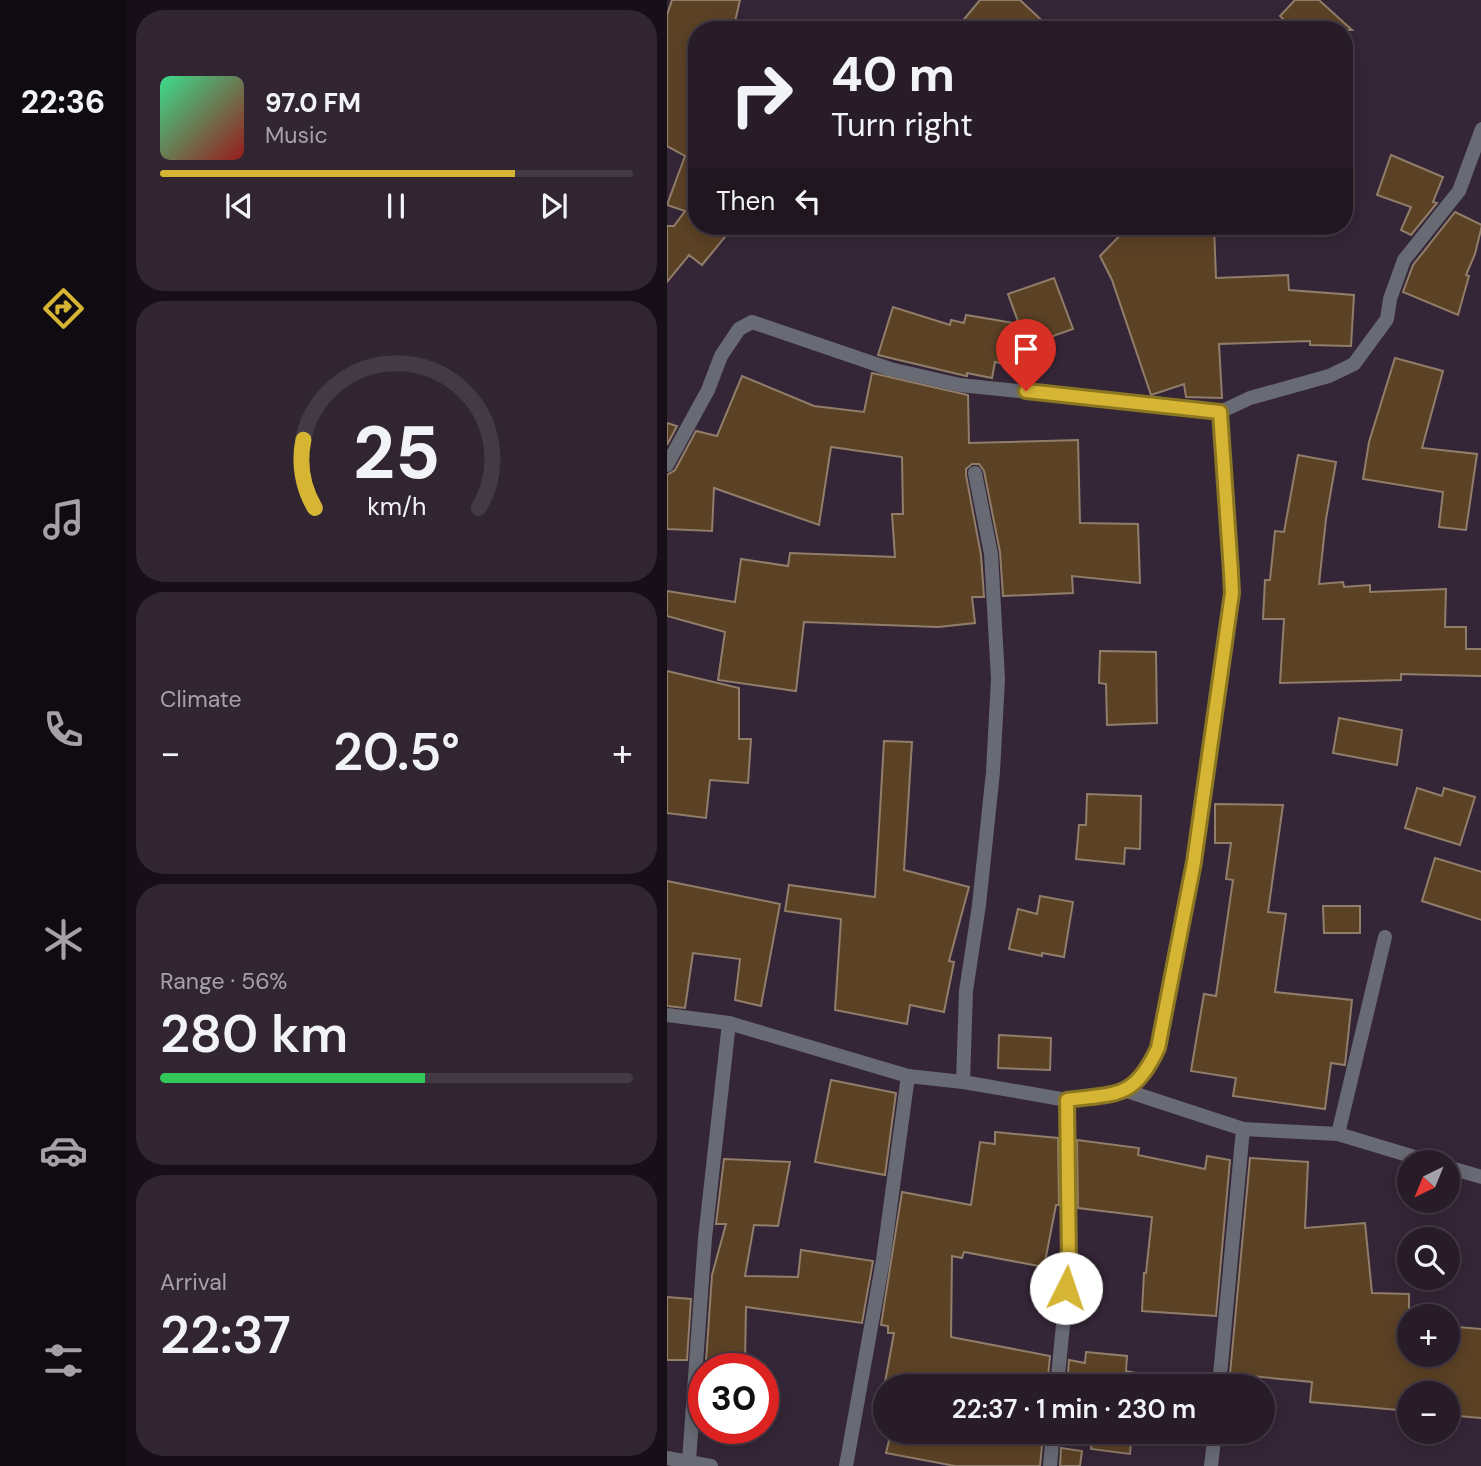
<!DOCTYPE html>
<html lang="en">
<head>
<meta charset="utf-8">
<style>
  body { margin:0; font-family:"DM Sans",sans-serif; background:#302531; color:#f1f3f6; height:100vh; display:flex; flex-direction:column; font-size:26px; white-space:nowrap }
  * { box-sizing:border-box; margin:0 }
  p { font-size:23px; color:#a5a1a8 }
  .icon { flex:none; width:38px; height:38px; fill:none; stroke:currentColor; stroke-width:2; stroke-linecap:round; stroke-linejoin:round }
  .map { position:relative; flex:1; overflow:hidden }
  .side { display:flex; flex-direction:column; gap:10px; padding:10px; background:#160f17; width:541px }
  .side>* { flex:none }
  .guide { position:absolute; left:21px; top:21px; width:665px; height:214px; border-radius:28px; box-shadow:0 4px 18px #0003,0 0 0 2px #443a46; background:#281c29; color:#f1f3f6; overflow:hidden }
  .needle { width:46px; rotate:223deg }
  .fabs { position:absolute; left:730px; top:1150px; display:grid; gap:14px }
  .fabs a { display:grid; place-items:center; width:63px; height:63px; border-radius:50%; background:#281c29; box-shadow:0 4px 18px #0003,0 0 0 2px #443a46; font-size:35px }
  .speed { position:absolute; left:21px; top:1353px; display:flex; gap:14px; font-size:35px; font-weight:700; text-align:center }
  .speed>* { display:grid; place-content:center; width:91px; height:91px; border-radius:50%; background:#281c29; box-shadow:0 4px 18px #0003,0 0 0 2px #443a46; line-height:1 }
  .speed .limit { border:10px solid #d22; background:#fff; color:#111 }
  .pin { position:absolute; display:grid; place-items:center; width:60px; height:60px; color:#fff; margin:-72px -30px; border-radius:50% 50% 50% 0; rotate:-45deg; box-shadow:0 0 7px #0007 }
  .pin .icon { rotate:45deg }
  .me { position:absolute; width:77px; margin:-38px; rotate:4deg; stroke-linejoin:round; filter:drop-shadow(0 0 5px #0008) }
  .turn { display:flex; align-items:center; gap:24px; height:147px; padding:0 28px; font-size:32px }
  .turn .icon { width:91px; height:91px; stroke-width:2.5 }
  .turn b { display:block; font-size:49px; line-height:60px }
  .then { display:flex; align-items:center; height:66px; padding:0 28px; background:#0003; gap:14px; font-size:26px }
  .big { font-size:52px; font-weight:600; line-height:1.1 }
  .side .card { flex:1; display:flex; flex-direction:column; justify-content:center; gap:10px; min-width:0; padding:0 24px; border-radius:28px; background:#302531 }
  .side .dial { align-items:center; gap:0 }
  .dial svg { height:182px; overflow:visible; fill:none; stroke:#443a46; stroke-width:7; stroke-linecap:round; text-anchor:middle }
  .dial text { fill:#f1f3f6; stroke:none }
  .song { display:flex; align-items:center; gap:21px }
  .cover { width:84px; height:84px; border-radius:10px; background:linear-gradient(135deg,hsl(150 70% 55%),hsl(0 70% 35%)) }
  .played { height:7px; border-radius:4px; background:linear-gradient(90deg,#d6b534 75%,#443a46 75%) }
  .keys { display:flex; justify-content:space-around; direction:ltr }
  .heat { display:flex; justify-content:space-between; align-items:center; font-size:38px; direction:ltr }
  .charge { height:10px; border-radius:5px; background:linear-gradient(90deg,#34c759 56%,#443a46 0) }
  .trip { position:absolute; left:206px; top:1374px; width:402px; height:70px; border-radius:35px; background:#281c29; box-shadow:0 4px 18px #0003,0 0 0 2px #443a46; font-weight:600; line-height:70px; text-align:center }
  main { display:flex; flex:1; min-height:0 }
  .tabs { display:flex; flex-direction:column; width:126px; justify-content:space-around; align-items:center; background:#100b10; color:#a5a1a8 }
  .tabs .icon { width:49px; height:49px }
  .tabs .active { color:#d6b534 }
  .tabs b { font-size:32px; color:#f1f3f6 }
  .map>svg:first-child { display:block }
</style>
</head>
<body>
<main>
<nav class="tabs">
<b>22:36</b>
<svg class="icon active" aria-label="directions" viewBox="0 0 24 24"><path d="M12 3l9 9-9 9-9-9zM9 14v-3h6M13 9l2 2-2 2"/></svg>
<svg class="icon" aria-label="music" viewBox="0 0 24 24"><path d="M9 18V5l10-2v13"/><circle cx="6" cy="18" r="3"/><circle cx="16" cy="16" r="3"/></svg>
<svg class="icon" aria-label="phone" viewBox="0 0 24 24"><path d="M5 4h4l2 5-3 2q2 4 5 5l2-3 5 2v4C11 20 4 13 5 4z"/></svg>
<svg class="icon" aria-label="climate" viewBox="0 0 24 24"><path d="M12 3v18M4 7l16 10M4 17L20 7"/></svg>
<svg class="icon" aria-label="car" viewBox="0 0 24 24"><path d="M5 17H2v-5l4-1 3-4h7l3 4 3 1v5h-3M9 17h6M6 11h13"/><circle cx="7" cy="17" r="2"/><circle cx="17" cy="17" r="2"/></svg>
<svg class="icon" aria-label="filters" viewBox="0 0 24 24"><path d="M4 7h16M4 17h16"/><circle cx="9" cy="7" r="2"/><circle cx="15" cy="17" r="2"/></svg>
</nav>
<section class="side">
<div class="card">
<div class="song"><i class="cover"></i><div><b>97.0 FM</b><p>Music</p></div></div>
<div class="played"></div>
<div class="keys"><svg class="icon" aria-label="previous" viewBox="0 0 24 24"><path d="M18 5L8 12l10 7zM5 5v14"/></svg><svg class="icon" aria-label="pause" viewBox="0 0 24 24"><path d="M8 5v14M16 5v14"/></svg><svg class="icon" aria-label="next" viewBox="0 0 24 24"><path d="M6 5l10 7-10 7zM19 5v14"/></svg></div>
</div>
<div class="card dial"><svg viewBox="0 0 100 80">
<path d="M14 69A42 42 0 1 1 86 69"/>
<path d="M14 69A42 42 0 0 1 9 39" stroke="#d6b534"/>
<text x="50" y="56" font-size="32" font-weight="700">25</text>
<text x="50" y="72" font-size="11">km/h</text>
</svg></div>
<div class="card"><p>Climate</p>
<div class="heat"><a>−</a><b class="big">20.5°</b><a>+</a></div>
</div>
<div class="card"><p>Range · 56%</p><b class="big">280 km</b><div class="charge"></div></div>
<div class="card"><p>Arrival</p><b class="big">22:37</b></div>
</section>
<div class="map">
<svg width="815" height="1466" viewBox="0 0 815 1466">
  <rect width="100%" height="100%" fill="#352637"/>
  <g fill="#5c4225" stroke="#907e6a" stroke-width="2">
    <path d="M 5,0 L 73,0 L 66,30 L 30,30 L 30,226 L 67,226 L 35,265 L 22,255 L 0,282 L 0,226 L 7,226 L 18,211 L 0,205 L 18,156 L 0,146 L 0,15 Z"/>
    <path d="M 313,0 L 353,0 L 385,30 L 288,30 Z"/>
    <path d="M 628,0 L 652,0 L 685,30 L 628,30 L 613,16 Z"/>
    <path d="M 724,155 L 776,177 L 766,202 L 770,203 L 744,235 L 734,230 L 744,207 L 710,195 Z"/>
    <path d="M 788,212 L 815,225 L 808,254 L 799,275 L 802,276 L 791,315 L 736,292 L 746,265 Z"/>
    <path d="M 462,226 L 547,226 L 549,278 L 621,275 L 622,290 L 687,295 L 684,346 L 643,345 L 643,341 L 552,344 L 555,398 L 519,397 L 517,384 L 484,395 L 445,280 L 433,256 Z"/>
    <path d="M 387,278 L 406,329 L 341,352 L 338,364 L 328,362 L 325,378 L 300,373 L 300,376 L 295,375 L 211,355 L 226,307 L 283,325 L 284,320 L 297,323 L 299,315 L 352,324 L 341,294 Z"/>
    <path d="M 728,358 L 776,371 L 755,448 L 810,454 L 799,530 L 772,527 L 776,492 L 696,479 L 702,442 Z"/>
    <path d="M 205,373 L 301,395 L 302,443 L 411,440 L 413,523 L 471,524 L 473,583 L 405,576 L 406,593 L 336,596 L 333,552 L 317,471 L 312,464 L 305,464 L 299,469 L 299,475 L 314,555 L 317,597 L 305,597 L 308,623 L 271,627 L 137,622 L 129,691 L 51,680 L 58,632 L 0,616 L 0,591 L 68,602 L 74,559 L 121,566 L 123,553 L 228,557 L 225,514 L 236,514 L 235,457 L 164,447 L 152,525 L 47,488 L 45,531 L 0,529 L 0,475 L 8,470 L 29,431 L 50,436 L 75,376 L 147,406 L 197,412 Z"/>
    <path d="M 0,423 L 10,426 L 0,445 Z"/>
    <path d="M 631,455 L 669,462 L 659,519 L 652,584 L 676,582 L 677,587 L 703,585 L 703,592 L 779,589 L 778,627 L 799,627 L 799,649 L 815,649 L 815,676 L 734,674 L 734,680 L 613,683 L 617,619 L 596,619 L 598,580 L 603,580 L 608,531 L 617,532 Z"/>
    <path d="M 433,651 L 489,652 L 490,723 L 440,725 L 439,684 L 432,683 Z"/>
    <path d="M 0,671 L 72,688 L 72,739 L 84,739 L 81,783 L 43,780 L 39,818 L 0,813 Z"/>
    <path d="M 672,718 L 735,730 L 730,765 L 666,753 Z"/>
    <path d="M 217,741 L 245,742 L 237,870 L 302,887 L 282,961 L 287,962 L 277,1012 L 243,1005 L 240,1024 L 168,1010 L 174,919 L 118,911 L 122,885 L 208,897 Z"/>
    <path d="M 750,788 L 775,796 L 777,788 L 808,797 L 793,845 L 738,828 Z"/>
    <path d="M 420,794 L 474,796 L 473,849 L 458,848 L 457,864 L 409,859 L 412,825 L 419,825 Z"/>
    <path d="M 548,804 L 616,805 L 601,912 L 619,914 L 608,992 L 685,1000 L 678,1065 L 664,1063 L 658,1109 L 566,1096 L 569,1078 L 524,1071 L 537,994 L 549,996 L 566,880 L 559,879 L 564,843 L 548,843 Z"/>
    <path d="M 768,858 L 815,872 L 815,920 L 755,901 Z"/>
    <path d="M 0,881 L 113,904 L 94,1006 L 68,1000 L 73,959 L 26,953 L 18,1008 L 0,1006 Z"/>
    <path d="M 373,896 L 406,902 L 397,957 L 375,953 L 375,956 L 342,949 L 351,909 L 370,914 Z"/>
    <path d="M 656,906 L 693,906 L 693,933 L 657,933 Z"/>
    <path d="M 332,1035 L 384,1038 L 383,1070 L 331,1068 Z"/>
    <path d="M 164,1080 L 229,1093 L 218,1175 L 148,1162 Z"/>
    <path d="M 328,1132 L 391,1138 L 392,1205 L 389,1205 L 377,1267 L 297,1252 L 295,1258 L 285,1256 L 284,1337 L 383,1356 L 380,1386 L 219,1386 L 219,1394 L 216,1393 L 227,1333 L 221,1333 L 221,1326 L 214,1325 L 235,1192 L 304,1205 L 313,1142 L 328,1144 Z"/>
    <path d="M 410,1140 L 472,1148 L 471,1155 L 538,1169 L 540,1156 L 563,1160 L 549,1316 L 475,1311 L 477,1273 L 479,1273 L 485,1217 L 411,1208 Z"/>
    <path d="M 583,1158 L 641,1162 L 638,1228 L 698,1223 L 705,1293 L 742,1294 L 742,1354 L 780,1354 L 780,1326 L 815,1329 L 815,1418 L 780,1415 L 780,1393 L 742,1393 L 742,1411 L 643,1402 L 645,1382 L 563,1374 Z"/>
    <path d="M 57,1159 L 123,1162 L 111,1226 L 87,1225 L 78,1276 L 131,1277 L 134,1250 L 206,1261 L 195,1323 L 79,1307 L 78,1362 L 39,1361 L 45,1275 L 59,1224 L 49,1224 Z"/>
    <path d="M 0,1297 L 24,1299 L 20,1360 L 0,1360 Z"/>
    <path d="M 419,1352 L 460,1356 L 459,1371 L 469,1373 L 468,1384 L 471,1386 L 400,1386 L 402,1360 L 418,1363 Z"/>
    <path d="M 224,1432 L 361,1432 L 359,1442 L 375,1445 L 373,1466 L 288,1466 L 219,1453 Z"/>
    <path d="M 426,1432 L 465,1432 L 463,1454 L 424,1449 Z"/>
    <path d="M 394,1448 L 415,1451 L 413,1466 L 393,1466 Z"/>
  </g>
  <g fill="none" stroke-linecap="round" stroke-linejoin="round">
    <g stroke="#686a74" stroke-width="14">
      <path d="M 0,465 L 41,390 L 54,356 L 72,329 L 85,322 L 223,369 L 293,385 L 553,412"/>
      <path d="M 0,1015 L 62,1023 L 241,1076 L 296,1082 L 400,1100 L 460,1091 L 481,1070 L 491,1048 L 527,862 L 565,593 L 553,412 L 583,398 L 662,376 L 687,364 L 720,319 L 723,299 L 737,260 L 792,191 L 815,129"/>
      <path d="M 296,1082 L 299,991 L 312,905 L 326,772 L 331,679 L 324,554 L 308,473"/>
      <path d="M 460,1091 L 576,1129 L 671,1134 L 764,1162"/>
      <path d="M 671,1134 L 718,937"/>
      <path d="M 780,1167 L 815,1177"/>
      <path d="M 390,1386 L 402,1264 L 400,1100"/>
      <path d="M 552,1386 L 576,1129"/>
      <path d="M 0,1458 L 44,1466"/>
      <path d="M 22,1461 L 38,1238 L 62,1023"/>
      <path d="M 179,1466 L 216,1260 L 241,1076"/>
      <path d="M 383,1466 L 386,1432"/>
      <path d="M 544,1466 L 548,1432"/>
    </g>
  </g>
  <g fill="none" stroke-linecap="round" stroke-linejoin="round">
    <g stroke="#8b7622" stroke-width="18">
      <path id="route" d="M 359,391 L 553,412 L 564,572 L 565,593 L 527,862 L 491,1048 C 467,1099 451,1093 400,1100 L 402,1264 L 399,1288"/>
    </g>
    <use href="#route" stroke="#d6b534" stroke-width="12"/>
  </g>
</svg>
<div class="fabs">
<a><svg class="needle" viewBox="-14 -14 28 28"><path d="M0-13l5 13h-10z" fill="#e53935"/><path d="M0 13l5-13h-10z" fill="#a5a1a8"/></svg></a>
<a><svg class="icon" aria-label="search" viewBox="0 0 24 24"><circle cx="10" cy="10" r="6"/><path d="M15 15l6 6"/></svg></a>
<a>+</a>
<a>−</a>
</div>
<div class="speed"><div class="limit">30</div></div>
<div class="pin" style="left:359px;top:391px;background:#d93025"><svg class="icon" aria-label="arrive" viewBox="0 0 24 24"><path d="M6 21V4h12l-3 4 3 4H6"/></svg></div>
<svg class="me" style="left:399px;top:1288px" viewBox="-20 -20 40 40"><circle r="19" fill="#fff"/><path d="M0-13L10 11 0 6-10 11z" fill="#d6b534"/></svg>
<div class="trip">22:37 · 1 min · 230 m</div>
<div class="guide">
<div class="turn"><svg class="icon" aria-label="right" viewBox="0 0 24 24"><path d="M7 20v-9h11M14 6l5 5-5 5"/></svg><div><b>40 m</b>Turn right</div></div>
<div class="then">Then<svg class="icon" aria-label="left" viewBox="0 0 24 24"><path d="M17 20v-9H6M10 6l-5 5 5 5"/></svg></div>
</div>
</div>
</main>
</body>
</html>
